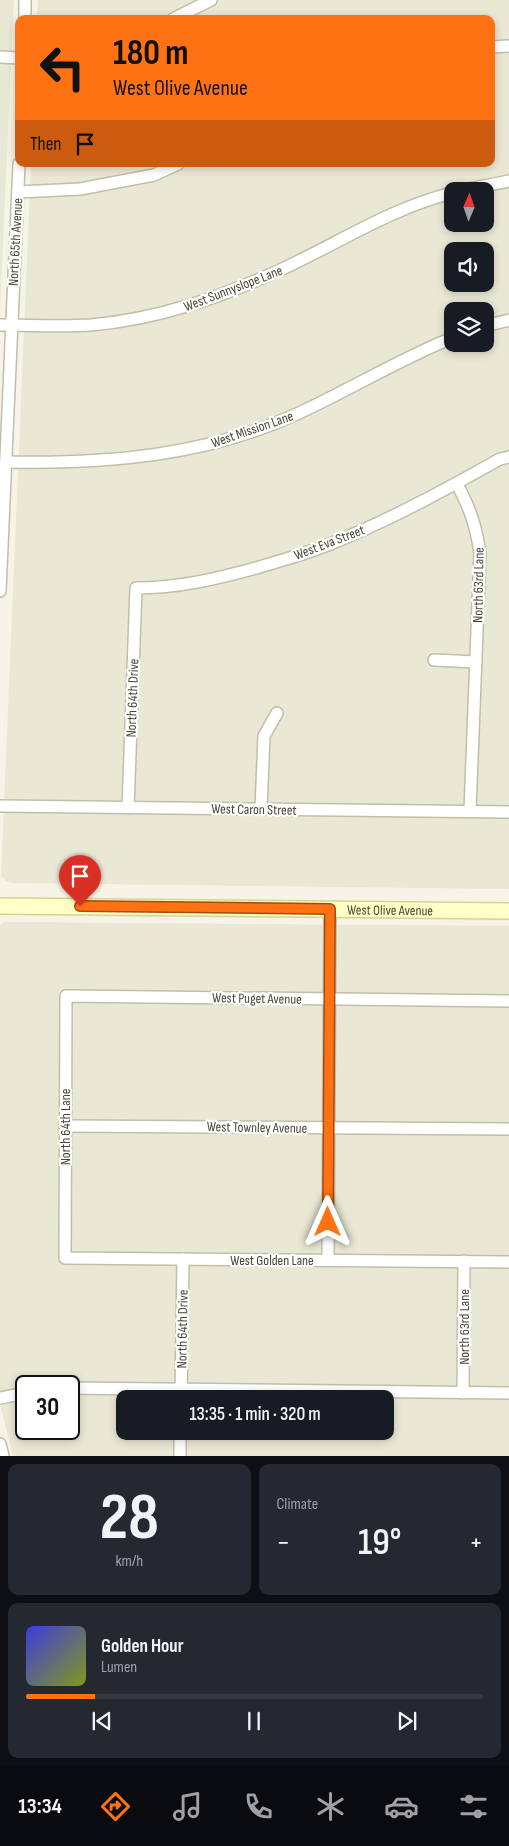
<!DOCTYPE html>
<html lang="en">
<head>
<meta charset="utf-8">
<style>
  body { margin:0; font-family:"Sofia Sans Condensed",sans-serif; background:#242831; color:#f1f3f6; height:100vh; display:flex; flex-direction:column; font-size:19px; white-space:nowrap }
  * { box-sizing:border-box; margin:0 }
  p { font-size:16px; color:#9ea1a6 }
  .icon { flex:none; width:28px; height:28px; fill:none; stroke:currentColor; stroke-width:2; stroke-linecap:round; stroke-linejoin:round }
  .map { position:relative; height:1456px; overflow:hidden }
  .drawer { display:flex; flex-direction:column; gap:8px; padding:8px; background:#0d0f14; flex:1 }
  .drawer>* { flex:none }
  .hud { position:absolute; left:15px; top:15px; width:480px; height:152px; border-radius:10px; box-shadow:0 2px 8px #0003; background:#ff7214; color:#111; overflow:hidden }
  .needle { width:32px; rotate:2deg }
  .fabs { position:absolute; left:444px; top:182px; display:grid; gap:10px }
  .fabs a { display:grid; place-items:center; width:50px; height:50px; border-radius:10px; background:#171b24; box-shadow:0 2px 8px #0003; font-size:25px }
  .speed { position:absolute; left:15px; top:1375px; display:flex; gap:10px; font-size:25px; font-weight:700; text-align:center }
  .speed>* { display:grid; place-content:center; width:65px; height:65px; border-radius:50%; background:#171b24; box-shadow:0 2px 8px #0003; line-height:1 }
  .speed .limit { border:2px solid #111; border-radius:8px; background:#fff; color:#111 }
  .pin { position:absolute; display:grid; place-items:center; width:42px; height:42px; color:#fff; margin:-51px -21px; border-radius:50% 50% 50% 0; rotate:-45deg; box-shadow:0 0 5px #0007 }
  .pin .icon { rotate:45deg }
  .me { position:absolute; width:55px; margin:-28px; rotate:0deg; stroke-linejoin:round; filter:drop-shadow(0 0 4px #0008) }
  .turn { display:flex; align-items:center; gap:18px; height:105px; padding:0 15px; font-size:22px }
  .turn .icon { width:65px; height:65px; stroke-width:2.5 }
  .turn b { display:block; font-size:35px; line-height:42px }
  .then { display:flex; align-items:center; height:48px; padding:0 15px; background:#0003; gap:10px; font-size:19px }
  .big { font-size:38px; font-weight:600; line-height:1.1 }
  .drawer .card { flex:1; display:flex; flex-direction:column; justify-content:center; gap:8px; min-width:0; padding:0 18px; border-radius:10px; background:#242831 }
  .drawer .dial { align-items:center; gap:0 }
  .dial b { font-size:65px; line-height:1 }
  .song { display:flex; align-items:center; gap:15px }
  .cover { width:60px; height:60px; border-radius:8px; background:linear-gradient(135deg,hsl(240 70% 55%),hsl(70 70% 35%)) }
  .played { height:5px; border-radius:2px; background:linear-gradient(90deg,#ff7214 15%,#363941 15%) }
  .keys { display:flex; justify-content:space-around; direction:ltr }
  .heat { display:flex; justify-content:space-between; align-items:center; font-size:28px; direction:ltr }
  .drawer .tiles { flex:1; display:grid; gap:8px; grid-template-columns:1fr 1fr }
  .card:last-child { grid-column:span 2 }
  .trip { position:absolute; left:116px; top:1390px; width:278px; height:50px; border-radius:10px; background:#171b24; box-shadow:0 2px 8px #0003; font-weight:600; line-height:50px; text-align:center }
  .dock { display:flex; height:80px; justify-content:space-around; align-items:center; background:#090b0e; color:#9ea1a6 }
  .dock .icon { width:35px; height:35px }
  .dock .on { color:#ff7214 }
  .dock b { font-size:22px; color:#f1f3f6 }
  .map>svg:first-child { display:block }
</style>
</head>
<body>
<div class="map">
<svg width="509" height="1456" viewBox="0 0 509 1456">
  <rect width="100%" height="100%" fill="#f5f4e7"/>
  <g fill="#e9e8d5" fill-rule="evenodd">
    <path d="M 0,0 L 14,0 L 0,309 Z"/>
    <path d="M 38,0 L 509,0 L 509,889 L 13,883 L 6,881 L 1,876 L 31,164 L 491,164 L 491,19 L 37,19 ZM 452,191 L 485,191 L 485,224 L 452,224 ZM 452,251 L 485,251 L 485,284 L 452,284 ZM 452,311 L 485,311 L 485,344 L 452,344 Z"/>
    <path d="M 4,922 L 509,926 L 509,1456 L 13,1456 L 0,1404 L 0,925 ZM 26,1386 L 69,1386 L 69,1429 L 26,1429 ZM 125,1399 L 385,1399 L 385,1431 L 125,1431 Z"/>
  </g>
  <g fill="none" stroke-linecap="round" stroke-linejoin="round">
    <g stroke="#c1bfa9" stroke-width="14">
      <g id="street">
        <path d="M 25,19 L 25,0"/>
        <path d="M 173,19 L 211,0"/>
        <path d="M 491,47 L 509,46"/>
        <path d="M 0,57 L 19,58"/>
        <path d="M 459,191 L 509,181"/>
        <path d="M 18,192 L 80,189 L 154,175 L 178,164"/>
        <path d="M 0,325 C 30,325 61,327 91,325 C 158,319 219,298 280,270 C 337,244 391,208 452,193"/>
        <path d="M 485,326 L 509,320"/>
        <path d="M 6,462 C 106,464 207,456 299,413 C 351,389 400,359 452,338"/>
        <path d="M 457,484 C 470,508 476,526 480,553 L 470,811"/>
        <path d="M 0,591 L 19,164"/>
        <path d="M 434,660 L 476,662"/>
        <path d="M 0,806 L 509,812"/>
        <path d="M 128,808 L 136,588 C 178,588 216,579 256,568 C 287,559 318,550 347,537 C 399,515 450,487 500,459 L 509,457"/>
        <path d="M 261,809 L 264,736 L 277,713"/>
        <path d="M 509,1001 L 66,996 L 65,1258 L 509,1262"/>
        <path d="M 65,1126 L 509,1129"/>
        <path d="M 328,1260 L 330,909"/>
        <path d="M 69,1388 L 509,1393"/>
        <path d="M 463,1393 L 464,1261"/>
        <path d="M 0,1398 L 26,1393"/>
        <path d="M 181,1399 L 183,1259"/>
        <path d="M 0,1444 L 3,1456"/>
        <path d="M 180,1456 L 180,1431"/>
      </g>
    </g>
    <g stroke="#d5d491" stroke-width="18">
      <g id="secondary">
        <path id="s1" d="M 0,906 L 509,911"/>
      </g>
    </g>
    <use href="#street" stroke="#fff" stroke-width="11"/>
    <use href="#secondary" stroke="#ffffc7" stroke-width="15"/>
  </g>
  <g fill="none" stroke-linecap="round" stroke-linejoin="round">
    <g stroke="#a64a0d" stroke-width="12">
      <path id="route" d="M 80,906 L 330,909 L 328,1222"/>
    </g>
    <use href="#route" stroke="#ff7214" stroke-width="9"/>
  </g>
  <g text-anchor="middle" stroke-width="4.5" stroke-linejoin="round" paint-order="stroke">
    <g font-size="14" fill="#494635" stroke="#fff">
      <text transform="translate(15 242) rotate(-87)" y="5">North 65th Avenue</text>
      <text transform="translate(233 288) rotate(-21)" y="5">West Sunnyslope Lane</text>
      <text transform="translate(252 429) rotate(-19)" y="5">West Mission Lane</text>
      <text transform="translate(329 542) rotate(-21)" y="5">West Eva Street</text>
      <text transform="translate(478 585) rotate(-89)" y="5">North 63rd Lane</text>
      <text transform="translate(132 698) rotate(-88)" y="5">North 64th Drive</text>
      <text transform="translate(254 809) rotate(1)" y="5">West Caron Street</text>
      <text dy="5" stroke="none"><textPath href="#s1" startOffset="390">West Olive Avenue</textPath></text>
      <text transform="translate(257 998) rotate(1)" y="5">West Puget Avenue</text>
      <text transform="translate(65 1127) rotate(-90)" y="5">North 64th Lane</text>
      <text transform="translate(257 1127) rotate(1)" y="5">West Townley Avenue</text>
      <text x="272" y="1265">West Golden Lane</text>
      <text transform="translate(464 1327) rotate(-90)" y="5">North 63rd Lane</text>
      <text transform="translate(182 1329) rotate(-89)" y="5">North 64th Drive</text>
    </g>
  </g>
</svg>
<div class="fabs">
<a><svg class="needle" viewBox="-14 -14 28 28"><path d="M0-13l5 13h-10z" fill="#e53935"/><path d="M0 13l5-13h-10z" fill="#9ea1a6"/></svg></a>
<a><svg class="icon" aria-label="sound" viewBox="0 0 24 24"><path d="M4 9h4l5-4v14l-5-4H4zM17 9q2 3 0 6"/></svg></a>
<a><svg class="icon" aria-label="layers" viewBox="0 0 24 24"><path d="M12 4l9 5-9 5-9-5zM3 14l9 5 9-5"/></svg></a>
</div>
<div class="speed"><div class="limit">30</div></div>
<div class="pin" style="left:80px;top:906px;background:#d93025"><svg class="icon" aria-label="arrive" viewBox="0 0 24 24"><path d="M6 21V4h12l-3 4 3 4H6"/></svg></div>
<svg class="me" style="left:328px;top:1222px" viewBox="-20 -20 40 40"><path d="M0-17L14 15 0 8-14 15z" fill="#ff7214" stroke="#fff" stroke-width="4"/></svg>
<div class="trip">13:35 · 1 min · 320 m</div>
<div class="hud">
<div class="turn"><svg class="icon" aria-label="left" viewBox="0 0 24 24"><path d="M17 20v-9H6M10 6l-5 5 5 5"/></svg><div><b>180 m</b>West Olive Avenue</div></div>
<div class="then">Then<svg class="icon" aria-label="arrive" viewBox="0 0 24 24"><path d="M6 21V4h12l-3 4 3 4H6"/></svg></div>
</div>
</div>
<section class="drawer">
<div class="tiles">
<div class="card dial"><b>28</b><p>km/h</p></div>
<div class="card"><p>Climate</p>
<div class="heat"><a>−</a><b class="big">19°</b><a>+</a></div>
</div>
<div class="card">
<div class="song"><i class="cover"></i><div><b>Golden Hour</b><p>Lumen</p></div></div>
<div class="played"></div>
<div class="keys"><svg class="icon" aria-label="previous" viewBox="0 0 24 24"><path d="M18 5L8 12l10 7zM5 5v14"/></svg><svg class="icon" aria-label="pause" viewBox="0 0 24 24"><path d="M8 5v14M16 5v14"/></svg><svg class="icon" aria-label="next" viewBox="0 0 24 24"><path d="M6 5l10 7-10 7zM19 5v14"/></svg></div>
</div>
</div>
</section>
<nav class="dock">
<b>13:34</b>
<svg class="icon on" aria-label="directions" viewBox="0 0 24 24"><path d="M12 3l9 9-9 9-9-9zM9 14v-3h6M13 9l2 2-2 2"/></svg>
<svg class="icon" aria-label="music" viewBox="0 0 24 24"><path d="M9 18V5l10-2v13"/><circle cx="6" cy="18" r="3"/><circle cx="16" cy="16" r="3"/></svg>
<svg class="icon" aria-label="phone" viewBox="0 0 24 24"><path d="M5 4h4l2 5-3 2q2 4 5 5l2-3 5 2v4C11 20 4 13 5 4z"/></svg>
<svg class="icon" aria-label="climate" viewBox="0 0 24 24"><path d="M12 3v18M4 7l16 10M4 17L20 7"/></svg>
<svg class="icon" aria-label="car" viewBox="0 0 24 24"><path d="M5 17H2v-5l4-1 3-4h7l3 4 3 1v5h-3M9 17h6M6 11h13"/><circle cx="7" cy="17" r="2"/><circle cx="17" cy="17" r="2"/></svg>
<svg class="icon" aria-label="filters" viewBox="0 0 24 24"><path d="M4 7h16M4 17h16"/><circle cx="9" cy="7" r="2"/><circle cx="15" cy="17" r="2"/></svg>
</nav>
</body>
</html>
